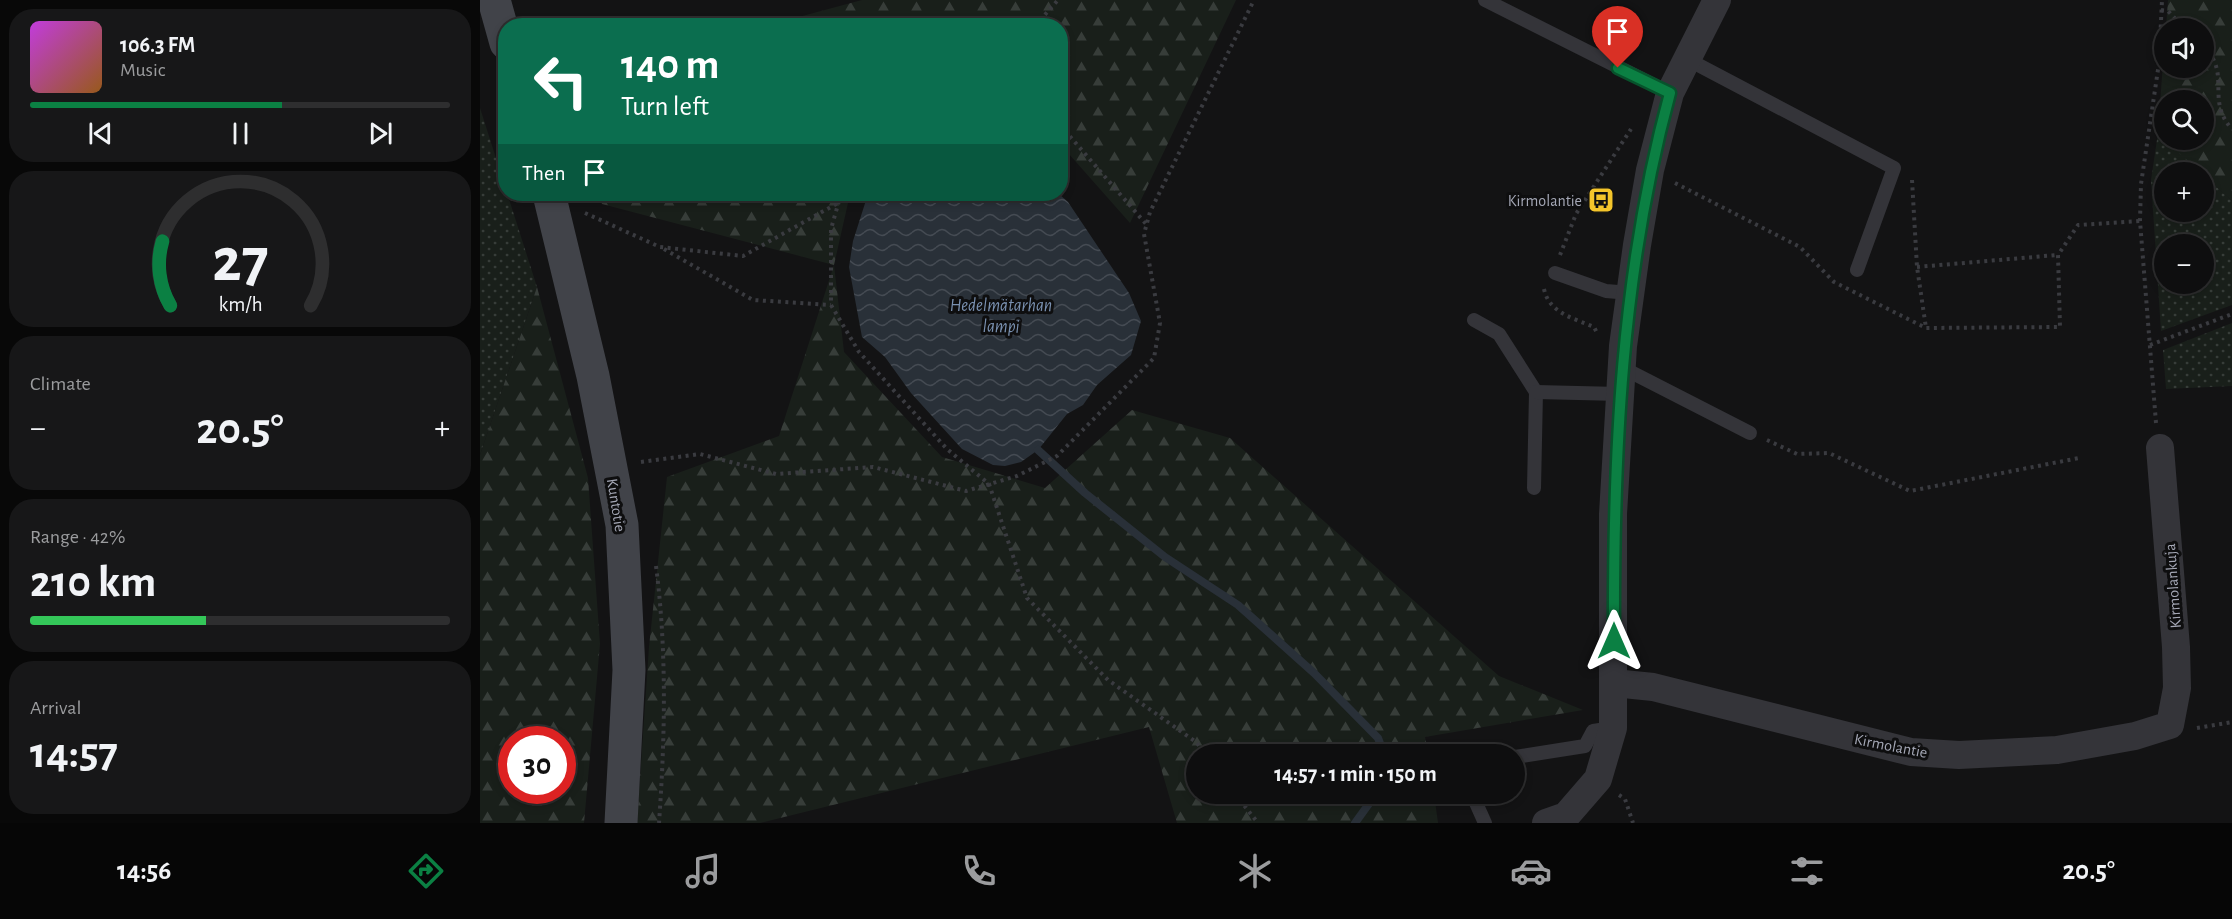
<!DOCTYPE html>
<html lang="en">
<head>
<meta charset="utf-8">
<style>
  body { margin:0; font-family:"Alegreya Sans",sans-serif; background:#171718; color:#f1f3f6; height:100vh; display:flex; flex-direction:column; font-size:22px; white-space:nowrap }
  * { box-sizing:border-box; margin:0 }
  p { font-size:20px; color:#9b9c9e }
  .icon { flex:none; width:33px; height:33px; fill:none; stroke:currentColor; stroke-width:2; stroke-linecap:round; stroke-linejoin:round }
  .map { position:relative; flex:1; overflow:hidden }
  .details { display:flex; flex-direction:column; gap:9px; padding:9px; background:#080808; width:480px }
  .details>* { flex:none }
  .guide { position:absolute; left:18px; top:18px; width:570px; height:183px; border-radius:24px; box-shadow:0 3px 9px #0003,0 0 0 2px #2e2e2f; background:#0b6e4f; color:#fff; overflow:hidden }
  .fabs { position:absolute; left:1674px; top:18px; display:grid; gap:12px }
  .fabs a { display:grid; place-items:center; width:60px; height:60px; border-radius:50%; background:#0e0e0f; box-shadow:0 3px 9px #0003,0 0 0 2px #2e2e2f; font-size:30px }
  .speed { position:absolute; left:18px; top:726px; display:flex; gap:12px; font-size:30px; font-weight:700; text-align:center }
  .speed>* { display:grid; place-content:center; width:78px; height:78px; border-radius:50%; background:#0e0e0f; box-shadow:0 3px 9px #0003,0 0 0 2px #2e2e2f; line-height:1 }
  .speed .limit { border:9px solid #d22; background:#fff; color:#111 }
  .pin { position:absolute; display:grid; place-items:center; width:51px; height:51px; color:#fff; margin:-62px -26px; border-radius:50% 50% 50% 0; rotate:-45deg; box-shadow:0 0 6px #0007 }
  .pin .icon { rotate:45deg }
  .me { position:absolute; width:66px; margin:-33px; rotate:0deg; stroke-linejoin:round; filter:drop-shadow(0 0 4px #0008) }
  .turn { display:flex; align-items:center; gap:21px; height:126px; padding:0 24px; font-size:27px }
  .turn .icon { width:78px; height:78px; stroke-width:2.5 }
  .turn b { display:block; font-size:42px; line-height:51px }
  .then { display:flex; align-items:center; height:57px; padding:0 24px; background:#0003; gap:12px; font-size:22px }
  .big { font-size:45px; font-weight:600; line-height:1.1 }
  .details .widget { flex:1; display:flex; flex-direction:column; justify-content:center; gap:9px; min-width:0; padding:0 21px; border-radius:24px; background:#171718 }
  .details .dial { align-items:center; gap:0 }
  .dial svg { height:156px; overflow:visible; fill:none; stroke:#2e2e2f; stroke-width:7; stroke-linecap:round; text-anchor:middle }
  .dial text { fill:#f1f3f6; stroke:none }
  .song { display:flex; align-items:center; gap:18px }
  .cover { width:72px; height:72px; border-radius:9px; background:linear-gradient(135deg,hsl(290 70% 55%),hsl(30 70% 35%)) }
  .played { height:6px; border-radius:3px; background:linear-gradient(90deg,#0b8043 60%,#2e2e2f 60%) }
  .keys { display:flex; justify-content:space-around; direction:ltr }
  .heat { display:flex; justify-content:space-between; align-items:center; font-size:33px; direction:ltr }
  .charge { height:9px; border-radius:4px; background:linear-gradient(90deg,#34c759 42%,#2e2e2f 0) }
  .trip { position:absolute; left:706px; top:744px; width:339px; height:60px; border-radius:30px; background:#0e0e0f; box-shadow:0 3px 9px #0003,0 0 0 2px #2e2e2f; font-weight:600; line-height:60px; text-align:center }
  .menu { display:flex; height:96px; justify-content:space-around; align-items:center; background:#060606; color:#9b9c9e }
  .menu .icon { width:42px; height:42px }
  .menu .active { color:#0b8043 }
  .menu b { font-size:27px; color:#f1f3f6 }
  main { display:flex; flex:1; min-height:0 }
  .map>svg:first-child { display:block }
</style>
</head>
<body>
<main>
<section class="details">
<div class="widget">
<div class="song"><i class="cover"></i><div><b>106.3 FM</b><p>Music</p></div></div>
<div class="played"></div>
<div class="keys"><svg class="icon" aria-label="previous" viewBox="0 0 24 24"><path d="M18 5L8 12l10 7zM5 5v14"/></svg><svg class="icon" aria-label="pause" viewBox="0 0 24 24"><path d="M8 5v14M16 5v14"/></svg><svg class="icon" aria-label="next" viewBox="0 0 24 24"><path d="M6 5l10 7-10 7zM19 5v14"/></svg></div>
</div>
<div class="widget dial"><svg viewBox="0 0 100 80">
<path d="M14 69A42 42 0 1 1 86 69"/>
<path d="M14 69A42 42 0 0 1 10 36" stroke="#0b8043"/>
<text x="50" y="56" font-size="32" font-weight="700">27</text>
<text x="50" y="72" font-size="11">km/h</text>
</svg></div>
<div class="widget"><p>Climate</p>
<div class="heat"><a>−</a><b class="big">20.5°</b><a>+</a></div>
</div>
<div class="widget"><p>Range · 42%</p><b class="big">210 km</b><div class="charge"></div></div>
<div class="widget"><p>Arrival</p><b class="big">14:57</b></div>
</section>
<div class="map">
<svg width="1752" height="823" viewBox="0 0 1752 823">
  <defs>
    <pattern id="grass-dots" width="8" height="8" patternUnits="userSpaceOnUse" patternTransform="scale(1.5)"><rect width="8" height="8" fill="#191f1a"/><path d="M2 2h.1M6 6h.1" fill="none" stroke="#373d39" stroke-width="1.8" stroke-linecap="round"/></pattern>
    <pattern id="forest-firs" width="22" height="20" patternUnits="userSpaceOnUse" patternTransform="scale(1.5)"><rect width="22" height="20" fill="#191f1a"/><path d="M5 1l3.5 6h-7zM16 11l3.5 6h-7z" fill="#373d39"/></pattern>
    <pattern id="water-waves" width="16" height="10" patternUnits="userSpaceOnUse" patternTransform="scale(1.5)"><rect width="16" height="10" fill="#293038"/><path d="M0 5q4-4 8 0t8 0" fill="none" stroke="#454b53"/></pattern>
  </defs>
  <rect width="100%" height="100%" fill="#131314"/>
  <g fill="url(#grass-dots)" fill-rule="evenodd">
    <path d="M 0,108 L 57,287 L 0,455 Z"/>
    <path d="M 1678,133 L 1721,172 L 1684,172 L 1684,212 L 1724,212 L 1724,175 L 1752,201 L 1752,305 L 1681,331 L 1671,180 ZM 1684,244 L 1724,244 L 1724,284 L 1684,284 Z"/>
    <path d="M 1752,323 L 1752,386 L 1686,389 L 1683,350 Z"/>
  </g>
  <g fill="url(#forest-firs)" fill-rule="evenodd">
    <path d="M 382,0 L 756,0 L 650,223 L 581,145 L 580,26 L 289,25 Z"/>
    <path d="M 1688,0 L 1752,0 L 1752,201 L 1685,140 L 1724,140 L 1724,100 L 1684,100 L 1684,139 L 1678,133 L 1684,48 L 1684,68 L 1724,68 L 1724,28 L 1686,28 Z"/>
    <path d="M 119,194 L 370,194 L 354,265 L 364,352 L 462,457 L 565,488 L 652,410 L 750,438 L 1019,676 L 1103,710 L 945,737 L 948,754 L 717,754 L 717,794 L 954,794 L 958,823 L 697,823 L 669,727 L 280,823 L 157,823 L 169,647 L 187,477 L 299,436 L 354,265 L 122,204 Z"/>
    <path d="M 57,287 L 108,478 L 120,644 L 104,823 L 0,823 L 0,455 ZM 32,740 L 82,740 L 82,790 L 32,790 Z"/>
  </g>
  <path fill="url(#water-waves)" d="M 388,194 L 579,194 L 588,202 L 649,293 L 661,321 L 651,355 L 617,385 L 603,405 L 587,414 L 558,450 L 541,462 L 525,466 L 513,465 L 482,449 L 431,393 L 405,357 L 382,337 L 369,267 L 373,241 Z"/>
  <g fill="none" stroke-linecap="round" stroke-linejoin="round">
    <g stroke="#293038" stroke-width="8">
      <path d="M 558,450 L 605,493 L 685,557 L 758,605 L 834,673 L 898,738 L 904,754"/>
      <path d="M 875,823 L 896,794"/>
    </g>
    <g stroke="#3a3b40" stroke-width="4" stroke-dasharray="3 4.5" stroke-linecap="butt">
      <path d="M 1681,10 L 1688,11 L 1704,28"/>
      <path d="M 555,26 L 578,0"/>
      <path d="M 1724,46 C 1752,76 1725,99 1752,129"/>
      <path d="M 580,125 L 666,224"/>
      <path d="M 1432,180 L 1437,267 L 1446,328"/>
      <path d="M 1195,183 L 1320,247 L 1354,282 L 1446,328 L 1580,327 L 1578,255 L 1598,225 L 1660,221"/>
      <path d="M 361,194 L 351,229 L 351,305 L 379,352 L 467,449 L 509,484 L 547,598 L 628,680 L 716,742 L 726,754"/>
      <path d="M 105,213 L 180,247 L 263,256 L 358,203"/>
      <path d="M 184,249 L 273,300 L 351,305"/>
      <path d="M 1080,255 L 1096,214 L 1151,129"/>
      <path d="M 1437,267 L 1577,255"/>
      <path d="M 1064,289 C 1069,313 1093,318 1114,327 L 1117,333"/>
      <path d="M 1670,345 L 1752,314"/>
      <path d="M 1676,423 L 1660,221 L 1661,184 L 1679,63 L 1682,0"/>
      <path d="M 1287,440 L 1317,454 L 1349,453 L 1430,491 L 1599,458"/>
      <path d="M 161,462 L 220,454 L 296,474 L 393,467 L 486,491 L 537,476 L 577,456 L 674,358 L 680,323 L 664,234 L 670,212 L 774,0"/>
      <path d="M 176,566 C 187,651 185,738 179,823"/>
      <path d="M 1717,728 L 1752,722"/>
      <path d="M 755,794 L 778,823"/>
      <path d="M 1139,795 L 1145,799 L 1153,823"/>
    </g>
    <g stroke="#343439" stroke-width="14">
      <path d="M 1005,0 L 1190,93"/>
      <path d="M 1207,59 L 1414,168 L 1377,270"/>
      <path d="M 1075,273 L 1126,291 L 1150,293"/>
      <path d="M 994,320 L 1019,334 L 1056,392 L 1054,488"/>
      <path d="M 1143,368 L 1270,433"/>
      <path d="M 1056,392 L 1140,394"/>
      <path d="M 1035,757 L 1105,746 L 1113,731 L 1133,728"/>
      <path d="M 992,794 L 1005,823"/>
    </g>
    <g stroke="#343439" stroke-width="28">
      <path d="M 1134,683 L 1173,687 L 1431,752 L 1479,755 L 1577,750 L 1655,736 L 1690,725 L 1697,688 L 1696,647 L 1680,448"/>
      <path d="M 1066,823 L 1086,816 L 1118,779 L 1133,728 L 1133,514 L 1143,346 L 1157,245 L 1170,170 L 1190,93 L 1237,0"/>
    </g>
    <g stroke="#414349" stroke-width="33">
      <path d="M 14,0 L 26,43"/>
      <path d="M 69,194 L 113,376 L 142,525 L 149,670 L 141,823"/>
    </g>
  </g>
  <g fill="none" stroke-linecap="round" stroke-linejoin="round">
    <g stroke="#07532c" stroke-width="15">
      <path id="route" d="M 1134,641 C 1133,456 1141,272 1190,93 L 1138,68"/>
    </g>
    <use href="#route" stroke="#0b8043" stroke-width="10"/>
  </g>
  <defs>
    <g id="bus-square" transform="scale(1.35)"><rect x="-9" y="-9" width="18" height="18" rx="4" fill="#f4c52b" stroke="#0e0e0f"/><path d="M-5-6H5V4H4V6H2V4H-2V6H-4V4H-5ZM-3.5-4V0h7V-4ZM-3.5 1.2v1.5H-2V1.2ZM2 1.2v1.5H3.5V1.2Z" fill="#111"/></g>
  </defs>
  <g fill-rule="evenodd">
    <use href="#bus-square" x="1121" y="200"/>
  </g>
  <g text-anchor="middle" stroke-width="6" stroke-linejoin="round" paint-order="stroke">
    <g font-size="16" fill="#a4a7b5" stroke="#0e0e0f" text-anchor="end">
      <text x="1102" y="206">Kirmolantie</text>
    </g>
    <g font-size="16" fill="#a4a7b5" stroke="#0e0e0f">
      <text transform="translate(137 505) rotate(81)" y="6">Kuntotie</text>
      <text transform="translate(1692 586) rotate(-94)" y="6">Kirmolankuja</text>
      <text transform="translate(1411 745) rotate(11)" y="6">Kirmolantie</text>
    </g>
    <g font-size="18" font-style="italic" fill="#7a91b1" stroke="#0e0e0f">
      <text x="521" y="311">Hedelmätarhan<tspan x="521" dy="21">lampi</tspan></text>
    </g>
  </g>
</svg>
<div class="fabs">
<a><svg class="icon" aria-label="sound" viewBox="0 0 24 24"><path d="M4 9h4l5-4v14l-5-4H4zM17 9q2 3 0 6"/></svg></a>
<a><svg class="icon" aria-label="search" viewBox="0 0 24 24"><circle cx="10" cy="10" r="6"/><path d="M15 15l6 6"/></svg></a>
<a>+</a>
<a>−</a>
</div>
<div class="speed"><div class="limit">30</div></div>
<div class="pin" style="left:1138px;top:68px;background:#d93025"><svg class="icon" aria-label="arrive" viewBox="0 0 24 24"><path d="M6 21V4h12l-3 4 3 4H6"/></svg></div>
<svg class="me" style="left:1134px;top:641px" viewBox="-20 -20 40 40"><path d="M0-17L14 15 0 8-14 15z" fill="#0b8043" stroke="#fff" stroke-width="4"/></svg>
<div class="trip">14:57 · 1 min · 150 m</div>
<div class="guide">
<div class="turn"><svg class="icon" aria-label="left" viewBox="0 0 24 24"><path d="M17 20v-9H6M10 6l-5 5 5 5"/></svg><div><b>140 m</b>Turn left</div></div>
<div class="then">Then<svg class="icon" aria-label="arrive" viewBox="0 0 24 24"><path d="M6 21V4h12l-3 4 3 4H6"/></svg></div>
</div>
</div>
</main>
<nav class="menu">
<b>14:56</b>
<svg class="icon active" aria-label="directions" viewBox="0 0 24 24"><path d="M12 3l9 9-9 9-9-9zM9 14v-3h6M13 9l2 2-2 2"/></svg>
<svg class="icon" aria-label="music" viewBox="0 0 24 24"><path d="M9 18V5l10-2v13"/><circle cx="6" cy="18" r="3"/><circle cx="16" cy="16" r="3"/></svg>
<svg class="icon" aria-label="phone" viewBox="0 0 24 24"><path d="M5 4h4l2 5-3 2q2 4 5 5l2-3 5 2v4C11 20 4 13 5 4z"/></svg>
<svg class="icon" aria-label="climate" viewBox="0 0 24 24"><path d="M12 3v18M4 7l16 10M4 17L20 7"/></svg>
<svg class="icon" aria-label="car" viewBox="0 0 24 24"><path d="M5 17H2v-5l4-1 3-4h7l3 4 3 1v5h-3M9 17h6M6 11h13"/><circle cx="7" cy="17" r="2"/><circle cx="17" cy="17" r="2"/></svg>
<svg class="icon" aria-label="filters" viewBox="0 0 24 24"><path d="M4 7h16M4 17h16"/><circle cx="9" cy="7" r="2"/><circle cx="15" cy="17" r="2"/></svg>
<b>20.5°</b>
</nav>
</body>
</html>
